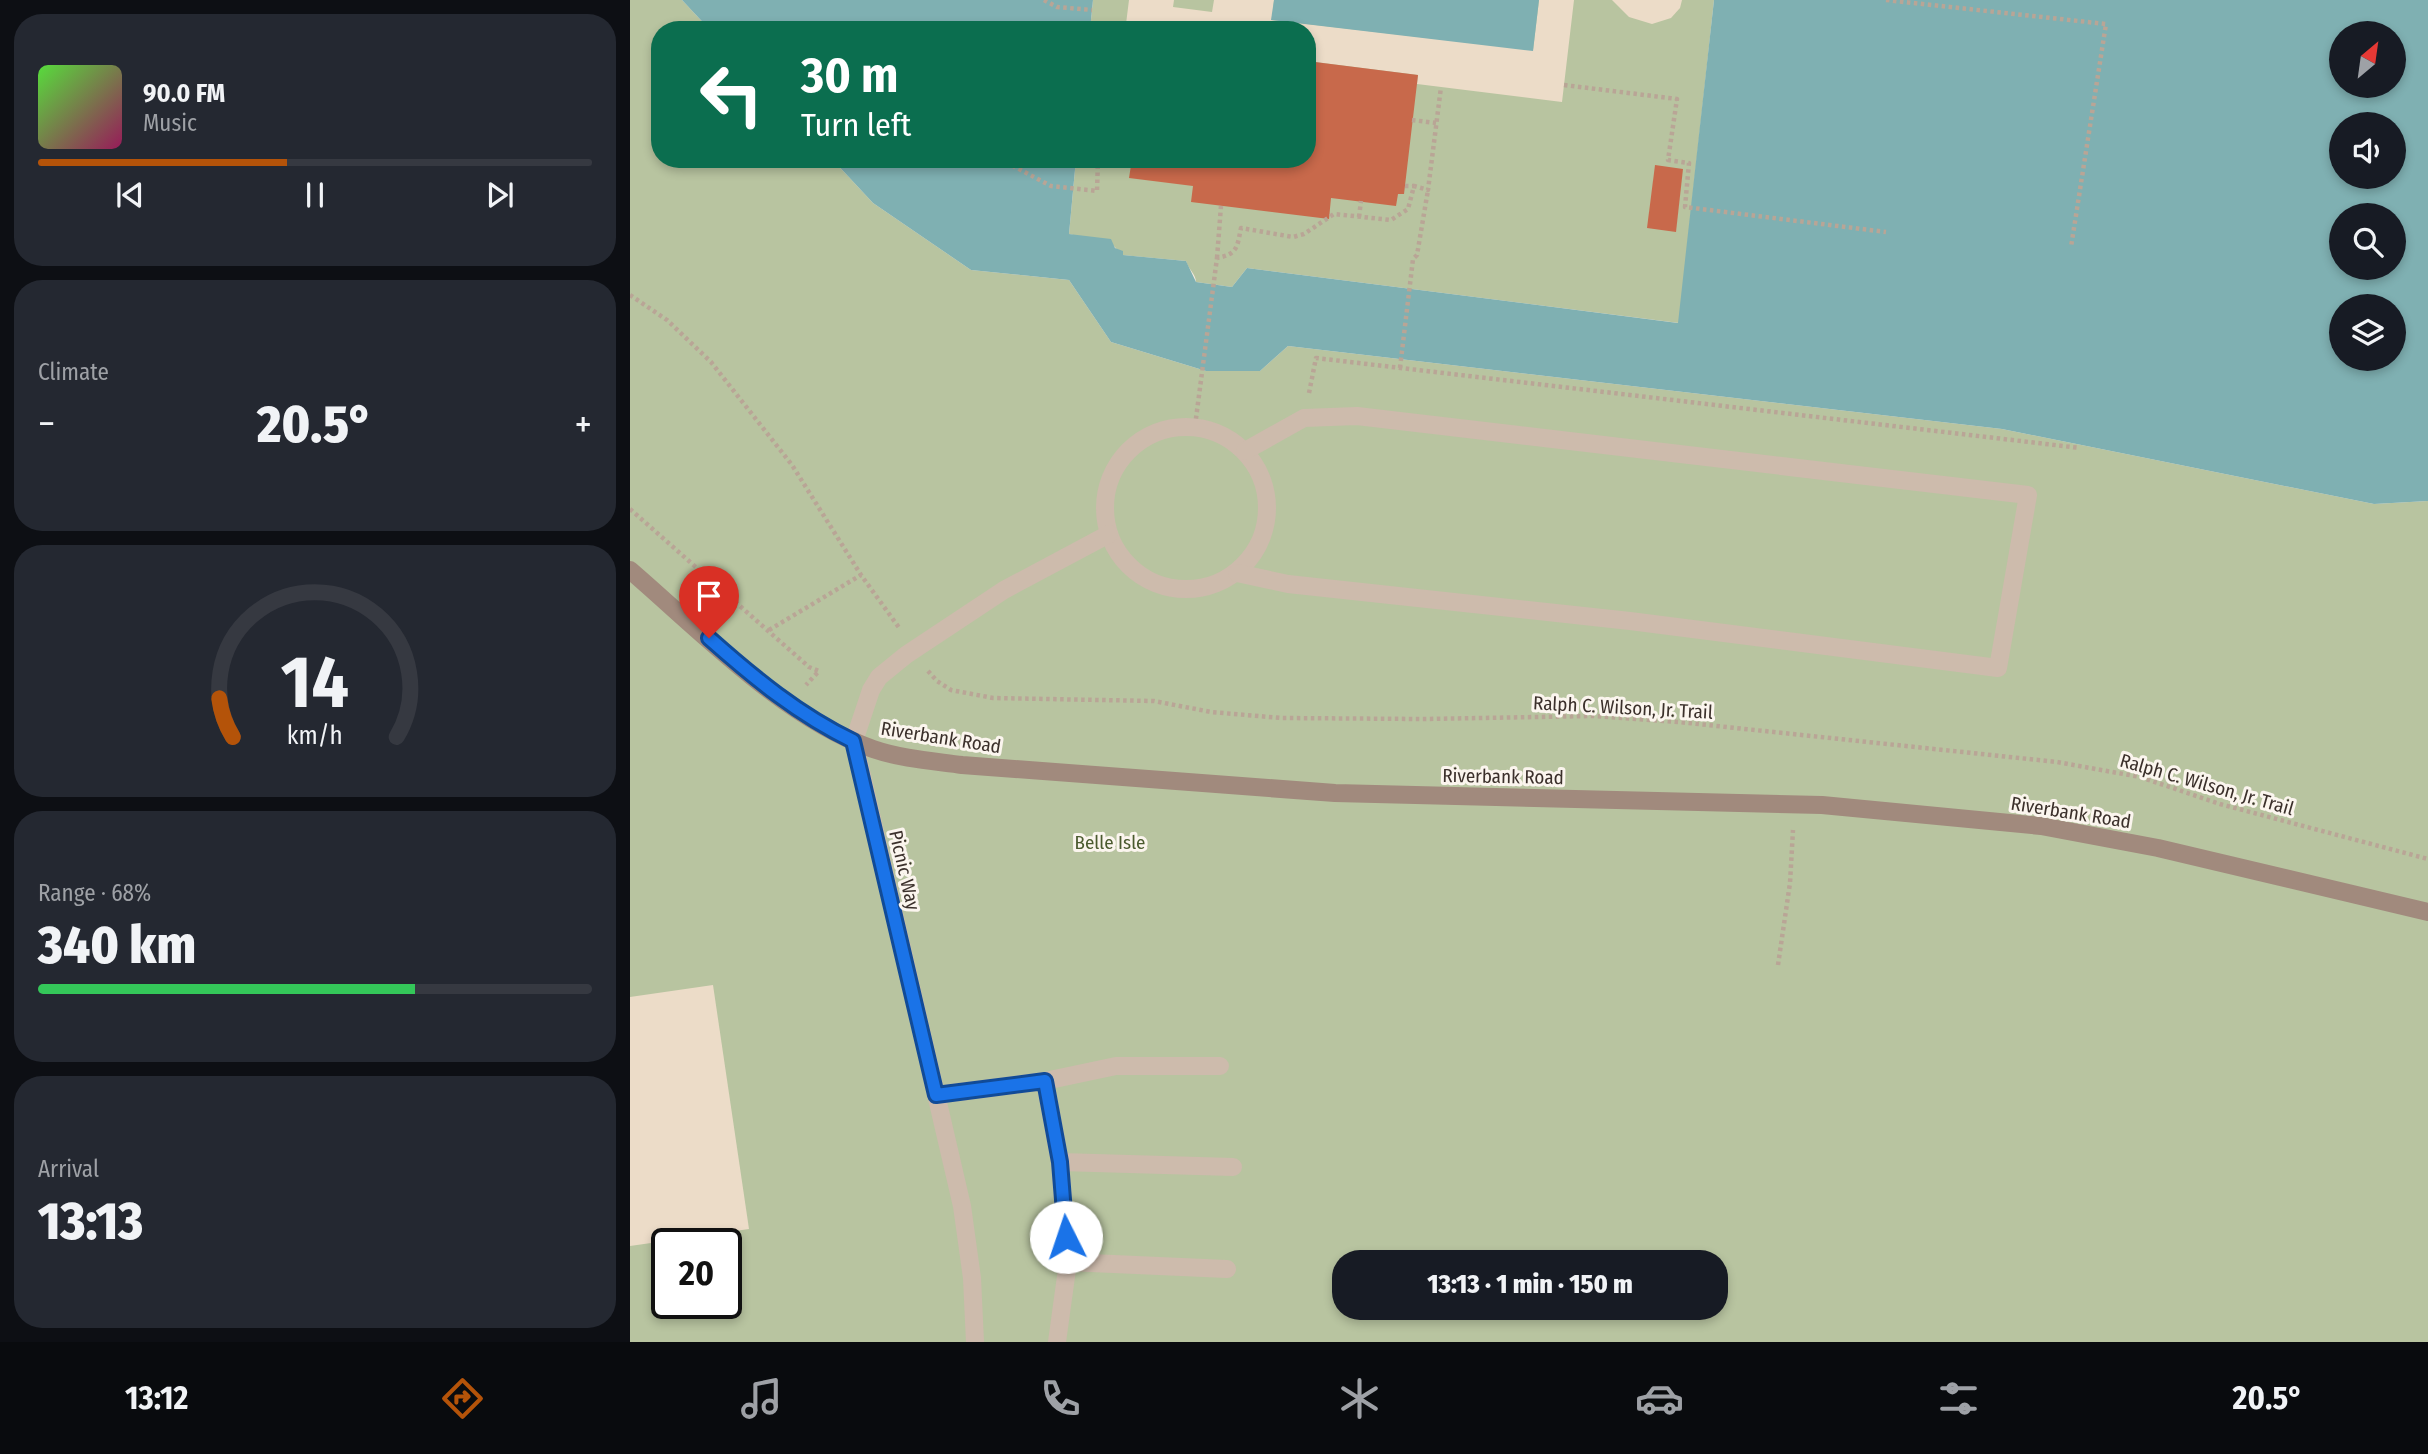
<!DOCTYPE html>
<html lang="en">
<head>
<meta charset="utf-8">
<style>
  body { margin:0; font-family:"Fira Sans Condensed",sans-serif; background:#242831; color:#f1f3f6; height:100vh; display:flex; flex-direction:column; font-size:26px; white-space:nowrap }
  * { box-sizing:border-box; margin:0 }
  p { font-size:23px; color:#9ea1a6 }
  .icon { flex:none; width:38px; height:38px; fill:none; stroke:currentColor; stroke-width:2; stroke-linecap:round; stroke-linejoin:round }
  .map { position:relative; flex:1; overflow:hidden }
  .drawer { display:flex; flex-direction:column; gap:14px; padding:14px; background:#0d0f14; width:630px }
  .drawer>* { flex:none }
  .banner { position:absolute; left:21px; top:21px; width:665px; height:147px; border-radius:28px; box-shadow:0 4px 10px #0003; background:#0b6e4f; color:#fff; overflow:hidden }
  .needle { width:46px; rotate:29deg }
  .fabs { position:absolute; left:1699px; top:21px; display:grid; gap:14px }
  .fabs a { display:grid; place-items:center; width:77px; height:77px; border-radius:50%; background:#171b24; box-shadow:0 4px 10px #0003; font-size:35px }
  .speed { position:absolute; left:21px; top:1228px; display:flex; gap:14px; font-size:35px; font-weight:700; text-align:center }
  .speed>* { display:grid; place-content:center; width:91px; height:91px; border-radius:50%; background:#171b24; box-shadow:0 4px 10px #0003; line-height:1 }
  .speed .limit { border:4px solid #111; border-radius:10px; background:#fff; color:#111 }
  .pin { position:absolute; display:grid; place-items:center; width:60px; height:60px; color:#fff; margin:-72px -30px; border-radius:50% 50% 50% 0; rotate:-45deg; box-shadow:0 0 7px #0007 }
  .pin .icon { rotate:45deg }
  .me { position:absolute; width:77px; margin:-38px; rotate:356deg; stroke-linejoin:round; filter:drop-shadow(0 0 5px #0008) }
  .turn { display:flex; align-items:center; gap:24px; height:147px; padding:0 35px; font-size:32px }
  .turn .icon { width:91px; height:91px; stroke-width:2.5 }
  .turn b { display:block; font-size:49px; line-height:60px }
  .big { font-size:52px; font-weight:800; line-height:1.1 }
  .drawer .card { flex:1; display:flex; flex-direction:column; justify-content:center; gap:10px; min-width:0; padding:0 24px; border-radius:28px; background:#242831 }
  .drawer .dial { align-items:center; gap:0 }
  .dial svg { height:182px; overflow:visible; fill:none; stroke:#363941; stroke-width:7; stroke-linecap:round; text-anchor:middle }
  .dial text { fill:#f1f3f6; stroke:none }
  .song { display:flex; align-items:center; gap:21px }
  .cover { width:84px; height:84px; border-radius:10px; background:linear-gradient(135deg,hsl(110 70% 55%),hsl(330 70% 35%)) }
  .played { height:7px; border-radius:4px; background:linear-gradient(90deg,#b45309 45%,#363941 45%) }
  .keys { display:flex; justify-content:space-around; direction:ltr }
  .heat { display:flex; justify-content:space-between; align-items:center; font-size:38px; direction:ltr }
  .charge { height:10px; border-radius:5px; background:linear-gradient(90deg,#34c759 68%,#363941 0) }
  .trip { position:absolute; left:702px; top:1250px; width:396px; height:70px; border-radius:28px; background:#171b24; box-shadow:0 4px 10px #0003; font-weight:800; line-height:70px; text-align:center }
  .dock { display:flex; height:112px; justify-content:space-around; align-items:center; background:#090b0e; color:#9ea1a6 }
  .dock .icon { width:49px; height:49px }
  .dock .current { color:#b45309 }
  .dock b { font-size:32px; color:#f1f3f6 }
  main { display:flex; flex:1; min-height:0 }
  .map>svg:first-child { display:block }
</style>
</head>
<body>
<main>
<section class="drawer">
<div class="card">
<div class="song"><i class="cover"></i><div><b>90.0 FM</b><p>Music</p></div></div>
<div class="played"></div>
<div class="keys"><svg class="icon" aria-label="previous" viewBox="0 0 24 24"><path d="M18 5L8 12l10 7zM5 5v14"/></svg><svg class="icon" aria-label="pause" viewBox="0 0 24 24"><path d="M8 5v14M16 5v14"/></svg><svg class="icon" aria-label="next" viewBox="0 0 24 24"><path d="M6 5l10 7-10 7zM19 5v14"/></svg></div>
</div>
<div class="card"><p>Climate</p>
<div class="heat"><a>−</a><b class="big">20.5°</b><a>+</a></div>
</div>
<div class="card dial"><svg viewBox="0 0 100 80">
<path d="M14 69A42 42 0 1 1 86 69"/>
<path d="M14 69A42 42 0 0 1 8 52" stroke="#b45309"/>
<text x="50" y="56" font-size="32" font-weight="700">14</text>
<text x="50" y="72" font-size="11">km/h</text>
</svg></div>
<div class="card"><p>Range · 68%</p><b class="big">340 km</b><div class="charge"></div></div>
<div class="card"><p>Arrival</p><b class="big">13:13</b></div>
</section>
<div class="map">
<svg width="1798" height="1342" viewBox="0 0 1798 1342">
  <rect width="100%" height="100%" fill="#f4ebe1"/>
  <g fill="#b8c4a0" fill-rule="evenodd">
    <path d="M 0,0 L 52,0 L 80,30 L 30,30 L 30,159 L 202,159 L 243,203 L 341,270 L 439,280 L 481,342 L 576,371 L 630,371 L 658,346 L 1372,429 L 1744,504 L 1798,501 L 1798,1342 L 0,1342 ZM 37,1244 L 96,1244 L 96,1304 L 37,1304 ZM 714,1262 L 1085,1262 L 1085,1307 L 714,1307 Z"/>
    <path d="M 463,0 L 1084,0 L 1049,323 L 617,268 L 602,287 L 566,282 C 566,274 558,269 556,261 L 492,255 L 482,244 L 439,234 L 446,159 L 677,159 L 677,30 L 460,30 Z"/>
  </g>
  <g fill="#ecdcc8">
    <path d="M 499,0 L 544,0 L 543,7 L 582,12 L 584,0 L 644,0 L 642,20 L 903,50 L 909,0 L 944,0 L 932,102 L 787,84 L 788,75 L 677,61 L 677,30 L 475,30 L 476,22 L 496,24 Z"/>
    <path d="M 982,0 L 1052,0 L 1050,8 L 1041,18 L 1022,24 L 999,17 Z"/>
    <path d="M 83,985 L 119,1229 L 0,1246 L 0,997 Z"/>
  </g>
  <g fill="#7fb0b2" fill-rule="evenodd">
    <path d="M 52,0 L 463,0 L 460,30 L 80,30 Z"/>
    <path d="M 644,0 L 909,0 L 903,51 L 641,20 Z"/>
    <path d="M 1084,0 L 1798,0 L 1798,501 L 1744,504 L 1372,429 L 658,346 L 630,371 L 576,371 L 481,342 L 439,280 L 341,270 L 243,203 L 202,159 L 446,159 L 439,234 L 481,239 L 485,248 L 493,251 L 493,255 L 556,261 L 566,282 L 602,287 L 617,268 L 1048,323 ZM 1712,33 L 1764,33 L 1764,86 L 1712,86 ZM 1712,124 L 1764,124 L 1764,177 L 1712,177 ZM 1712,215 L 1764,215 L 1764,268 L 1712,268 ZM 1712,306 L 1764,306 L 1764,359 L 1712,359 Z"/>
  </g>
  <g fill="#c8694b">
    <path d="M 677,61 L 788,75 L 774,194 L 768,194 L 766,206 L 701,198 L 699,219 L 561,202 L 563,186 L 499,178 L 502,159 L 677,159 Z"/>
    <path d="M 1025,165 L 1053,169 L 1046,232 L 1017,228 Z"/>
  </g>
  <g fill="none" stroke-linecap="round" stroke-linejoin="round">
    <g stroke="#b9a596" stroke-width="4.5" stroke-dasharray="3.5 3.5" stroke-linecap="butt">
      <path d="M 414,0 L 427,7 L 462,10"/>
      <path d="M 1256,0 L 1476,24 L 1441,247"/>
      <path d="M 934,85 L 1047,99 L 1038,160 L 1059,163 L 1055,207 L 1256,232"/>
      <path d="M 782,120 L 806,123"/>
      <path d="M 370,159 L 421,186 L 467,191 L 468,159"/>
      <path d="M 775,186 L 784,186"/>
      <path d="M 729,217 L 731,201"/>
      <path d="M 587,258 L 591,206"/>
      <path d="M 0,295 L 37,320 L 81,362 L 162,465 L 231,575 L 270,629"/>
      <path d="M 770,368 L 783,259 L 787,255 L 798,190"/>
      <path d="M 679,393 L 686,358 L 1450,448"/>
      <path d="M 565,426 L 587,258 C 608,254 607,247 611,228 L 663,237 L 674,234 L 704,214 L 761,220 L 778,209 L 784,186 L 798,190 L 811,87"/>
      <path d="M 0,509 L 179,667 L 189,671 L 176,685"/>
      <path d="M 139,630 L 231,575"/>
      <path d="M 298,671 L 307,681 L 321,690 L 363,698 L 524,701 L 581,712 L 651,718 L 793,719 L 964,716 L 1049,722 L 1427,762 L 1510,777 L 1590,804 L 1798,859"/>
      <path d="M 1148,965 L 1160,883 L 1163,830"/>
    </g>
    <g stroke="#cdbbac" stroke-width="18">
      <circle cx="556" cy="508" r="81"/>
      <path d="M 607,573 L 658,584 L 1000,621 L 1368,668 L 1398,495 L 727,416 L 674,418 L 615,451"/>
      <path d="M 224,741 L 241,690 L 249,677 L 276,655 L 374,590 L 479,534"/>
      <path d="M 415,1081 L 430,1162 L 438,1262 L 427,1342"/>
      <path d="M 306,1095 L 415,1081 L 486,1066 L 590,1066"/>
      <path d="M 430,1162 L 603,1167"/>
      <path d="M 438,1262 L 597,1269"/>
    </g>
    <path stroke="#cdbbac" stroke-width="18" d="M 224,741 L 332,1206 L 342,1278 L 345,1342"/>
    <path stroke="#a18a7d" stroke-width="18" d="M 0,570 C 71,631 154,718 243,749 C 272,759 303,761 332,765 L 705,793 L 1192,805 L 1411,826 L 1528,848 L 1798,912"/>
  </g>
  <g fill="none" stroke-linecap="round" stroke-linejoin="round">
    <g stroke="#114b97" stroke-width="18">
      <path id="route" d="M 79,638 C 124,678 169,715 223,741 L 306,1095 L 415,1081 L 430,1162 L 436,1237"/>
    </g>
    <use href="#route" stroke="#1a73e8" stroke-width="12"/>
  </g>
  <g text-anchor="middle" stroke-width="6" stroke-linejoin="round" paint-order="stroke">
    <g font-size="19" fill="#3b302b" stroke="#fbf5ee">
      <text transform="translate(993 707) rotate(3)" y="7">Ralph C. Wilson, Jr. Trail</text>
      <text transform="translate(311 737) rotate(9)" y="7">Riverbank Road</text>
      <text transform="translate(873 776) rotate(1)" y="7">Riverbank Road</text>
      <text transform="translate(1577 784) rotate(16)" y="7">Ralph C. Wilson, Jr. Trail</text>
      <text transform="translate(1441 812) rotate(9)" y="7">Riverbank Road</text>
      <text transform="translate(275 870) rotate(77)" y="7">Picnic Way</text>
    </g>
    <g font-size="19" fill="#4a5a2e" stroke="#fbf5ee">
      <text x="480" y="849">Belle Isle</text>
    </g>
  </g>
</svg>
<div class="fabs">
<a><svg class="needle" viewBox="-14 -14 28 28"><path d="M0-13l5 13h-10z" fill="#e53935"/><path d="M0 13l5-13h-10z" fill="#9ea1a6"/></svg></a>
<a><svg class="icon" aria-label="sound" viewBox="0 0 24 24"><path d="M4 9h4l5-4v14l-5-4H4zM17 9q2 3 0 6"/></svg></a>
<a><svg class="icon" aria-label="search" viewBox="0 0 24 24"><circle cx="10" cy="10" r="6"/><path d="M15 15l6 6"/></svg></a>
<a><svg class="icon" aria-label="layers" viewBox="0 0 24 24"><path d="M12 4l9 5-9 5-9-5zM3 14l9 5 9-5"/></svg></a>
</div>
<div class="speed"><div class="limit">20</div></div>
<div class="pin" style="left:79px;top:638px;background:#d93025"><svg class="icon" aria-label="arrive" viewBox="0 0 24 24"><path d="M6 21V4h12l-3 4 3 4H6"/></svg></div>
<svg class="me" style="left:436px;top:1237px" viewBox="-20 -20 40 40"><circle r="19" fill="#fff"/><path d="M0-13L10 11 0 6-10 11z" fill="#1a73e8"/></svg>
<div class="trip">13:13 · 1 min · 150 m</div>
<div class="banner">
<div class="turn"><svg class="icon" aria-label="left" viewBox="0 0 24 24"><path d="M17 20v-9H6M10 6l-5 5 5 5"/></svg><div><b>30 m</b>Turn left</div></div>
</div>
</div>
</main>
<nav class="dock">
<b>13:12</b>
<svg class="icon current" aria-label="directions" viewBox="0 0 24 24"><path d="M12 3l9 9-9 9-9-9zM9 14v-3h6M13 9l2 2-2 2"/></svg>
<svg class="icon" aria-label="music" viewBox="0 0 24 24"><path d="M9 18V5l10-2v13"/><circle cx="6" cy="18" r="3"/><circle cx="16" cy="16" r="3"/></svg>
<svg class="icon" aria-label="phone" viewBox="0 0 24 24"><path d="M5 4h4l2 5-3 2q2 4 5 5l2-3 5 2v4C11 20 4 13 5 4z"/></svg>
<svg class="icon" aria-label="climate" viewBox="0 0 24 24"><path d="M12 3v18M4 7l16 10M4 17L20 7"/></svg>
<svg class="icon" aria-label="car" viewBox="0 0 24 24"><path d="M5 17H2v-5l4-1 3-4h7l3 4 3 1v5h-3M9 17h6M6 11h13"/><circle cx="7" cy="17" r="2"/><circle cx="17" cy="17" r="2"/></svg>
<svg class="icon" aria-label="filters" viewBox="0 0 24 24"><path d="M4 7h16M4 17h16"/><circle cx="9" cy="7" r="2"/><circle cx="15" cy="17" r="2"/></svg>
<b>20.5°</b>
</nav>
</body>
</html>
